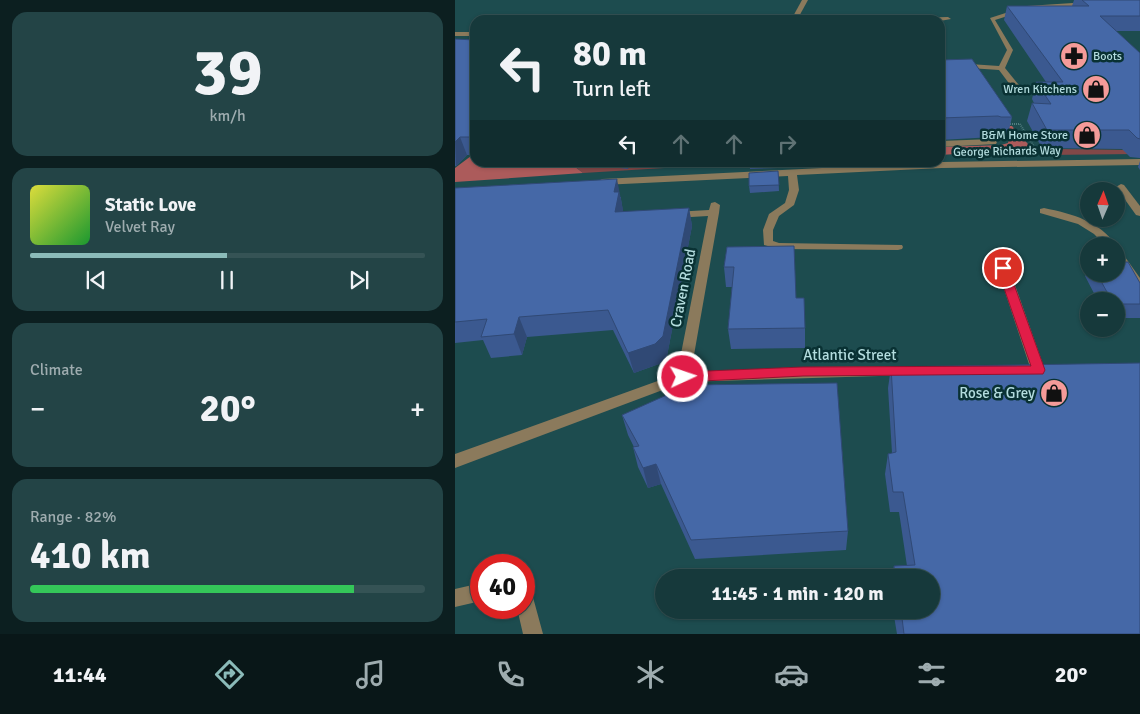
<!DOCTYPE html>
<html lang="en">
<head>
<meta charset="utf-8">
<style>
  body { margin:0; font-family:Signika,sans-serif; background:#234446; color:#f1f3f6; height:100vh; display:flex; flex-direction:column; font-size:19px; white-space:nowrap }
  * { box-sizing:border-box; margin:0 }
  p { font-size:16px; color:#9eacaf }
  .icon { flex:none; width:28px; height:28px; fill:none; stroke:currentColor; stroke-width:2; stroke-linecap:round; stroke-linejoin:round }
  .map { position:relative; flex:1; overflow:hidden }
  .details { display:flex; flex-direction:column; gap:12px; padding:12px; background:#0c1f20; width:455px }
  .details>* { flex:none }
  .hud { position:absolute; left:15px; top:15px; width:475px; height:152px; border-radius:15px; box-shadow:0 1px 4px #0004,0 0 0 1px #355355; background:#16393b; color:#f1f3f6; overflow:hidden }
  .needle { width:32px; rotate:2deg }
  .buttons { position:absolute; left:625px; top:182px; display:grid; gap:10px }
  .buttons a { display:grid; place-items:center; width:45px; height:45px; border-radius:50%; background:#16393b; box-shadow:0 1px 4px #0004,0 0 0 1px #355355; font-size:25px }
  .speed { position:absolute; left:15px; top:554px; display:flex; gap:10px; font-size:25px; font-weight:700; text-align:center }
  .speed>* { display:grid; place-content:center; width:65px; height:65px; border-radius:50%; background:#16393b; box-shadow:0 1px 4px #0004,0 0 0 1px #355355; line-height:1 }
  .speed .limit { border:8px solid #d22; background:#fff; color:#111 }
  .pin { position:absolute; display:grid; place-items:center; width:42px; height:42px; color:#fff; margin:-21px; border:2px solid #fff; border-radius:50%; box-shadow:0 1px 5px #0007 }
  .me { position:absolute; width:55px; margin:-28px; rotate:87deg; stroke-linejoin:round; filter:drop-shadow(0 0 4px #0008) }
  .turn { display:flex; align-items:center; gap:18px; height:105px; padding:0 20px; font-size:22px }
  .turn .icon { width:65px; height:65px; stroke-width:2.5 }
  .turn b { display:block; font-size:35px; line-height:42px }
  .lanes { display:flex; align-items:center; height:48px; padding:0 20px; background:#0003; justify-content:center; gap:25px; direction:ltr }
  .lanes .off { opacity:.35 }
  .big { font-size:38px; font-weight:700; line-height:1.1 }
  .details .widget { flex:1; display:flex; flex-direction:column; justify-content:center; gap:8px; min-width:0; padding:0 18px; border-radius:15px; background:#234446 }
  .details .dial { align-items:center; gap:0 }
  .dial b { font-size:65px; line-height:1 }
  .song { display:flex; align-items:center; gap:15px }
  .cover { width:60px; height:60px; border-radius:8px; background:linear-gradient(135deg,hsl(60 70% 55%),hsl(130 70% 35%)) }
  .played { height:5px; border-radius:2px; background:linear-gradient(90deg,#8bbbb9 50%,#355355 50%) }
  .keys { display:flex; justify-content:space-around; direction:ltr }
  .heat { display:flex; justify-content:space-between; align-items:center; font-size:28px; direction:ltr }
  .charge { height:8px; border-radius:4px; background:linear-gradient(90deg,#34c759 82%,#355355 0) }
  .trip { position:absolute; left:200px; top:569px; width:285px; height:50px; border-radius:25px; background:#16393b; box-shadow:0 1px 4px #0004,0 0 0 1px #355355; font-weight:700; line-height:50px; text-align:center }
  .tab-bar { display:flex; height:80px; justify-content:space-around; align-items:center; background:#091718; color:#9eacaf }
  .tab-bar .icon { width:35px; height:35px }
  .tab-bar .current { color:#8bbbb9 }
  .tab-bar b { font-size:22px; color:#f1f3f6 }
  main { display:flex; flex:1; min-height:0 }
  .map>svg:first-child { display:block }
</style>
</head>
<body>
<main>
<section class="details">
<div class="widget dial"><b>39</b><p>km/h</p></div>
<div class="widget">
<div class="song"><i class="cover"></i><div><b>Static Love</b><p>Velvet Ray</p></div></div>
<div class="played"></div>
<div class="keys"><svg class="icon" aria-label="previous" viewBox="0 0 24 24"><path d="M18 5L8 12l10 7zM5 5v14"/></svg><svg class="icon" aria-label="pause" viewBox="0 0 24 24"><path d="M8 5v14M16 5v14"/></svg><svg class="icon" aria-label="next" viewBox="0 0 24 24"><path d="M6 5l10 7-10 7zM19 5v14"/></svg></div>
</div>
<div class="widget"><p>Climate</p>
<div class="heat"><a>−</a><b class="big">20°</b><a>+</a></div>
</div>
<div class="widget"><p>Range · 82%</p><b class="big">410 km</b><div class="charge"></div></div>
</section>
<div class="map">
<svg width="685" height="634" viewBox="0 0 685 634">
  <rect width="100%" height="100%" fill="#1d4c4f"/>
  <g fill="#824848">
    <path d="M 601,149 L 678,150 L 682,154 L 592,155 L 591,153 Z"/>
    <path d="M 224,163 L 255,163 L 242,166 L 128,173 L 118,165 L 161,168 Z"/>
  </g>
  <g fill="#ac5b5b">
    <path d="M 549,126 L 557,126 L 580,152 L 579,154 L 517,153 L 485,155 L 485,147 L 546,145 L 553,143 L 555,135 Z"/>
    <path d="M 20,153 L 20,162 L 115,163 L 128,173 L 0,182 L 0,168 Z"/>
  </g>
  <g fill="none" stroke-linecap="round" stroke-linejoin="round">
    <path stroke="#517e80" stroke-width="2" stroke-dasharray="1 1" stroke-linecap="butt" d="M 551,124 L 565,124 L 579,147"/>
    <g fill="#8b7a5c" fill-rule="evenodd">
      <path d="M 347,0 L 353,0 L 342,20 L 336,20 Z"/>
      <path d="M 633,2 L 635,5 L 572,10 L 540,20 L 558,50 L 550,68 L 568,90 L 568,94 L 562,94 L 544,70 L 485,66 L 485,62 L 544,66 L 552,50 L 535,18 L 572,6 Z"/>
      <path d="M 455,18 L 493,17 L 496,19 L 485,21 L 452,20 Z"/>
      <rect x="0" y="32" width="20" height="4"/>
      <path d="M 538,139 L 542,142 L 541,144 L 485,147 L 485,141 Z"/>
      <path d="M 685,159 L 685,165 L 487,168 L 342,175 L 344,190 L 339,205 L 324,216 L 318,230 L 318,241 L 324,243 L 447,245 L 448,247 L 447,249 L 443,250 L 324,249 L 309,245 L 308,230 L 314,214 L 330,203 L 334,190 L 333,176 L 147,185 L 142,182 L 147,179 L 487,162 Z"/>
      <path d="M 666,184 L 669,185 L 685,206 L 685,216 L 681,215 L 661,187 Z"/>
      <path d="M 260,202 L 265,205 L 264,213 L 236,372 L 348,367 L 453,366 L 458,367 L 460,371 L 458,375 L 229,382 L 0,468 L 0,454 L 222,374 L 253,216 L 219,218 L 214,215 L 219,212 L 254,210 L 256,203 Z"/>
      <path d="M 589,208 C 618,214 644,221 662,246 L 661,248 L 651,246 L 639,234 L 623,224 L 585,213 L 585,209 Z"/>
      <path d="M 661,249 L 665,250 L 685,278 L 685,290 L 681,289 L 661,260 Z"/>
      <path d="M 548,265 L 554,268 L 590,370 L 588,374 L 578,374 L 576,370 L 542,268 Z"/>
      <path d="M 26,583 L 26,601 L 0,607 L 0,589 Z"/>
      <path d="M 69,588 L 76,590 L 88,634 L 68,634 L 62,608 L 69,608 Z"/>
    </g>
  </g>
  <g fill="#3b5990">
    <path d="M 619,0 L 685,0 L 685,31 L 661,31 L 685,53 L 685,158 L 675,157 L 667,149 L 587,148 L 572,121 L 577,103 L 579,103 L 577,99 L 581,82 L 591,82 L 549,20 L 552,6 L 617,6 Z"/>
    <path d="M 0,39 L 20,40 L 20,155 L 12,155 L 1,166 L 0,166 Z"/>
    <path d="M 485,60 L 557,117 L 552,139 L 541,139 L 538,137 L 485,140 Z"/>
    <path d="M 685,161 L 685,170 L 683,167 Z"/>
    <path d="M 113,162 L 174,162 L 173,169 Z"/>
    <path d="M 181,162 L 203,162 L 202,164 Z"/>
    <path d="M 294,162 L 322,162 L 323,168 L 295,169 Z"/>
    <path d="M 323,171 L 324,191 L 295,193 L 294,186 Z"/>
    <path d="M 0,188 L 166,197 L 166,199 L 168,212 L 234,208 L 237,226 L 212,356 L 204,364 L 179,373 L 158,330 L 72,337 L 67,355 L 36,358 L 28,340 L 0,343 Z"/>
    <path d="M 272,247 L 341,298 L 350,328 L 350,348 L 276,349 L 273,329 L 277,287 L 271,287 L 269,267 Z"/>
    <path d="M 634,267 L 634,274 L 661,274 L 685,283 L 685,318 L 661,318 L 661,301 L 643,301 L 630,276 Z"/>
    <path d="M 436,367 L 685,634 L 442,634 L 438,610 L 476,610 L 476,578 L 436,578 L 439,566 L 452,566 L 444,512 L 435,512 L 430,474 L 433,454 L 437,453 L 433,388 Z"/>
    <path d="M 167,415 L 393,531 L 391,550 L 240,559 L 206,484 L 193,488 L 183,467 L 178,447 L 179,447 L 173,435 Z"/>
  </g>
  <g fill="#304975">
    <path d="M 5,137 L 12,155 L 1,166 L 0,142 Z"/>
    <path d="M 171,162 L 174,162 L 173,169 Z"/>
    <path d="M 162,179 L 168,210 L 164,231 L 160,212 L 159,192 Z"/>
    <path d="M 234,208 L 237,226 L 212,356 L 204,364 L 179,373 L 173,353 Z"/>
    <path d="M 64,317 L 72,337 L 67,355 L 59,334 Z"/>
    <path d="M 201,464 L 206,484 L 193,488 L 188,468 Z"/>
  </g>
  <g fill="#4568a7" stroke="#304975">
    <path d="M 627,0 L 685,0 L 685,16 L 645,16 L 685,53 L 685,139 L 682,138 L 674,130 L 592,130 L 577,103 L 596,104 L 581,82 L 608,82 L 552,6 L 634,6 Z"/>
    <path d="M 0,39 L 20,40 L 20,137 L 5,137 L 0,142 Z"/>
    <path d="M 517,59 L 557,117 L 546,117 L 543,116 L 485,118 L 485,60 Z"/>
    <path d="M 323,171 L 324,185 L 294,186 L 294,173 Z"/>
    <path d="M 162,179 L 159,192 L 164,192 L 160,212 L 234,208 L 208,336 L 200,344 L 173,353 L 153,310 L 64,317 L 59,334 L 26,337 L 32,319 L 0,322 L 0,188 Z"/>
    <path d="M 339,246 L 341,298 L 349,298 L 350,328 L 273,329 L 279,267 L 269,267 L 272,247 Z"/>
    <path d="M 661,262 L 673,262 L 685,283 L 685,304 L 661,304 L 661,301 L 657,301 L 642,274 L 661,274 Z"/>
    <path d="M 685,363 L 685,634 L 449,634 L 446,610 L 476,610 L 476,578 L 440,578 L 439,566 L 460,565 L 448,492 L 438,492 L 433,454 L 441,452 L 436,367 Z"/>
    <path d="M 382,383 L 393,531 L 236,540 L 201,464 L 188,468 L 178,447 L 184,446 L 167,415 L 234,385 Z"/>
  </g>
  <path fill="#e11d48" stroke="#92132f" d="M 548,265 L 553,268 L 590,370 L 588,374 L 348,376 L 228,382 L 224,380 L 222,377 L 224,374 L 228,372 L 348,367 L 576,366 L 542,268 Z"/>
  <defs>
    <g id="pharmacy-disc" transform="scale(1.4375)"><circle r="9.5" fill="#f59b99" stroke="#093133"/><path d="M-2-6h4v4h4v4h-4v4h-4v-4h-4v-4h4Z" fill="#111"/></g>
    <g id="shop-disc" transform="scale(1.4375)"><circle r="9.5" fill="#f59b99" stroke="#093133"/><path d="M-5-2.5h2.3a2.7 3.5 0 0 1 5.4 0H5L5.5 6h-11ZM-1.5-2.5h3a1.5 2.3 0 0 0-3 0Z" fill="#111"/></g>
  </defs>
  <g fill-rule="evenodd">
    <use href="#pharmacy-disc" x="619" y="56"/>
    <use href="#shop-disc" x="641" y="89"/>
    <use href="#shop-disc" x="632" y="135"/>
    <use href="#shop-disc" x="599" y="393"/>
  </g>
  <g text-anchor="middle" stroke-width="5" stroke-linejoin="round" paint-order="stroke">
    <g font-size="12" fill="#b3dcde" stroke="#093133" text-anchor="end">
      <text x="638" y="60" text-anchor="start">Boots</text>
      <text x="622" y="93">Wren Kitchens</text>
      <text x="613" y="139">B&amp;M Home Store</text>
    </g>
    <g font-size="12" fill="#b3dcde" stroke="#093133">
      <text transform="translate(552 151) rotate(-1)" y="4">George Richards Way</text>
    </g>
    <g font-size="15" fill="#b3dcde" stroke="#093133">
      <text transform="translate(228 288) rotate(-79)" y="5">Craven Road</text>
      <text x="395" y="360">Atlantic Street</text>
    </g>
    <g font-size="15" fill="#b3dcde" stroke="#093133" text-anchor="end">
      <text x="580" y="398">Rose &amp; Grey</text>
    </g>
  </g>
</svg>
<div class="buttons">
<a><svg class="needle" viewBox="-14 -14 28 28"><path d="M0-13l5 13h-10z" fill="#e53935"/><path d="M0 13l5-13h-10z" fill="#9eacaf"/></svg></a>
<a>+</a>
<a>−</a>
</div>
<div class="speed"><div class="limit">40</div></div>
<div class="pin" style="left:548px;top:268px;background:#d93025"><svg class="icon" aria-label="arrive" viewBox="0 0 24 24"><path d="M6 21V4h12l-3 4 3 4H6"/></svg></div>
<svg class="me" style="left:228px;top:377px" viewBox="-20 -20 40 40"><circle r="17" fill="#e11d48" stroke="#fff" stroke-width="3"/><path d="M0-11L8 9 0 5-8 9z" fill="#fff"/></svg>
<div class="trip">11:45 · 1 min · 120 m</div>
<div class="hud">
<div class="turn"><svg class="icon" aria-label="left" viewBox="0 0 24 24"><path d="M17 20v-9H6M10 6l-5 5 5 5"/></svg><div><b>80 m</b>Turn left</div></div>
<div class="lanes"><svg class="icon" aria-label="left" viewBox="0 0 24 24"><path d="M17 20v-9H6M10 6l-5 5 5 5"/></svg><svg class="icon off" aria-label="ahead" viewBox="0 0 24 24"><path d="M12 20V5M6 11l6-6 6 6"/></svg><svg class="icon off" aria-label="ahead" viewBox="0 0 24 24"><path d="M12 20V5M6 11l6-6 6 6"/></svg><svg class="icon off" aria-label="right" viewBox="0 0 24 24"><path d="M7 20v-9h11M14 6l5 5-5 5"/></svg></div>
</div>
</div>
</main>
<nav class="tab-bar">
<b>11:44</b>
<svg class="icon current" aria-label="directions" viewBox="0 0 24 24"><path d="M12 3l9 9-9 9-9-9zM9 14v-3h6M13 9l2 2-2 2"/></svg>
<svg class="icon" aria-label="music" viewBox="0 0 24 24"><path d="M9 18V5l10-2v13"/><circle cx="6" cy="18" r="3"/><circle cx="16" cy="16" r="3"/></svg>
<svg class="icon" aria-label="phone" viewBox="0 0 24 24"><path d="M5 4h4l2 5-3 2q2 4 5 5l2-3 5 2v4C11 20 4 13 5 4z"/></svg>
<svg class="icon" aria-label="climate" viewBox="0 0 24 24"><path d="M12 3v18M4 7l16 10M4 17L20 7"/></svg>
<svg class="icon" aria-label="car" viewBox="0 0 24 24"><path d="M5 17H2v-5l4-1 3-4h7l3 4 3 1v5h-3M9 17h6M6 11h13"/><circle cx="7" cy="17" r="2"/><circle cx="17" cy="17" r="2"/></svg>
<svg class="icon" aria-label="filters" viewBox="0 0 24 24"><path d="M4 7h16M4 17h16"/><circle cx="9" cy="7" r="2"/><circle cx="15" cy="17" r="2"/></svg>
<b>20°</b>
</nav>
</body>
</html>
